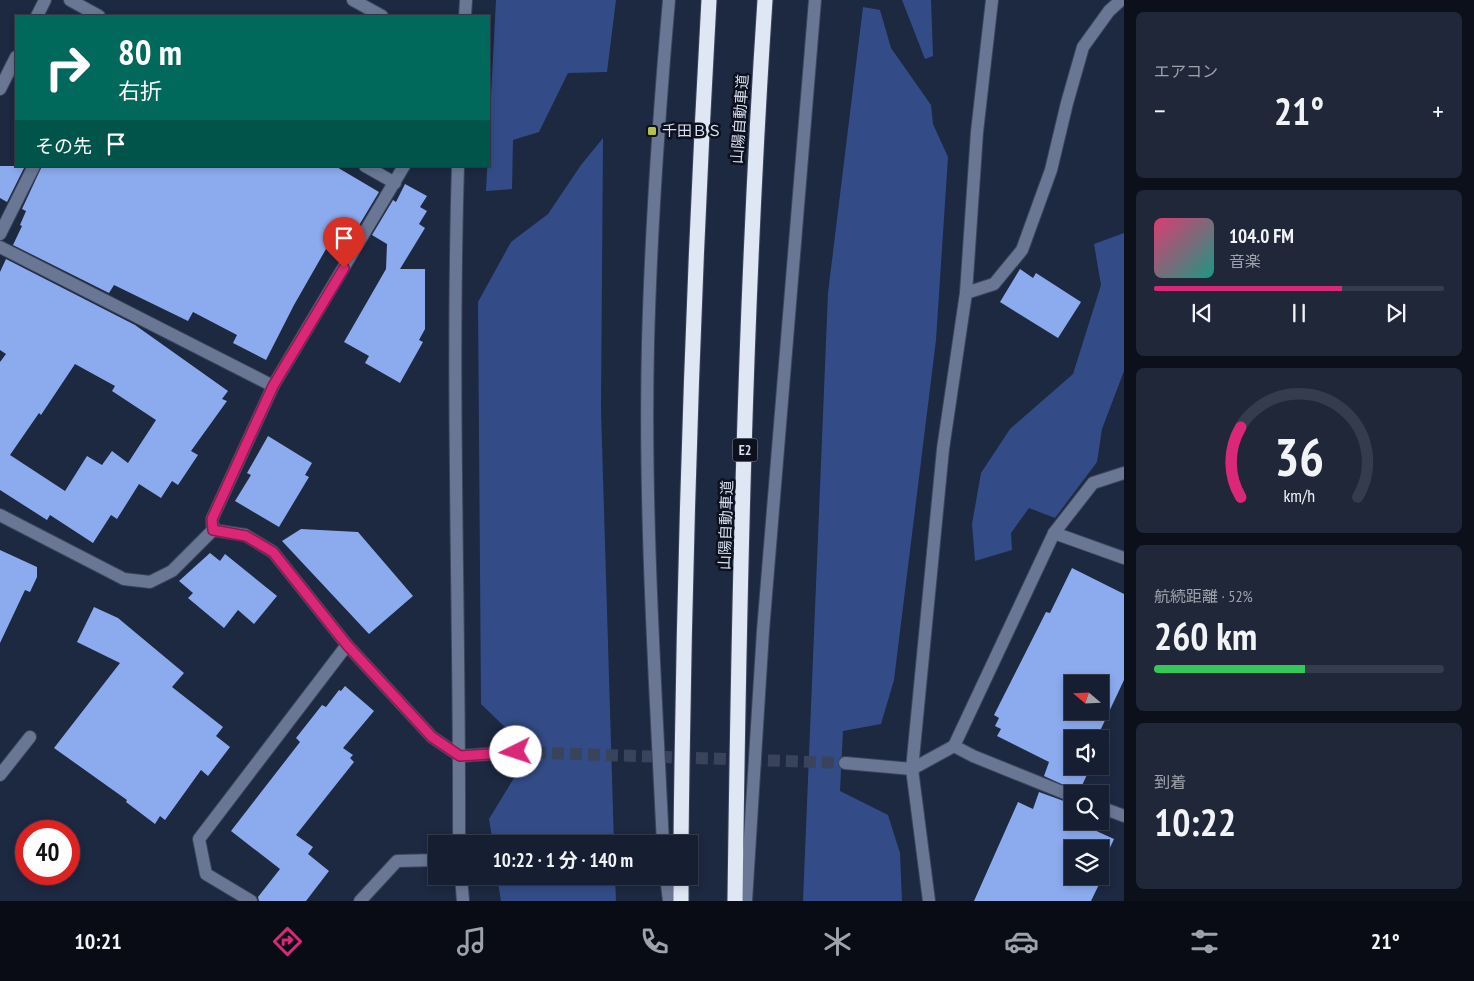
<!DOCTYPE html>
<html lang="ja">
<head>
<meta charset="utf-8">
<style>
  body { margin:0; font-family:"PT Sans Narrow","Noto Sans JP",sans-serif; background:#1f2739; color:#f1f3f6; height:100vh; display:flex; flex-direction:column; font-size:19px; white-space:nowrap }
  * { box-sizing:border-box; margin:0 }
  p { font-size:16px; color:#9ea2ab }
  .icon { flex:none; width:28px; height:28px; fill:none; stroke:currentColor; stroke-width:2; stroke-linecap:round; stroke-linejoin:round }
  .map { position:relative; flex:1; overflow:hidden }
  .details { display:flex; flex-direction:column; gap:12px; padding:12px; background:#0c101b; width:350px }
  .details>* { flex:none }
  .guide { position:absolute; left:15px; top:15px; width:475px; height:152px; border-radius:0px; box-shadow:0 2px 8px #0003,0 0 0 1px #353c4d; background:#00695c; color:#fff; overflow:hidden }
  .needle { width:32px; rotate:289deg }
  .buttons { position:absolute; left:1064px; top:675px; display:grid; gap:10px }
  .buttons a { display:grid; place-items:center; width:45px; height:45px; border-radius:0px; background:#161e31; box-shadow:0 2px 8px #0003,0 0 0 1px #353c4d; font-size:25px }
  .speed { position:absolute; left:15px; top:820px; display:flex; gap:10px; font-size:25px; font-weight:700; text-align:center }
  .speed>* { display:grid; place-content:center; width:65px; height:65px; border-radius:50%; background:#161e31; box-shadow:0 2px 8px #0003,0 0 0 1px #353c4d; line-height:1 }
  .speed .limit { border:8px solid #d22; background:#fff; color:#111 }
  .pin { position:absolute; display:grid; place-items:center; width:42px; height:42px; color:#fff; margin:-51px -21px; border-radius:50% 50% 50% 0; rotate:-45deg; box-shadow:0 0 5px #0007 }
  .pin .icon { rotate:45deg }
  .me { position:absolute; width:55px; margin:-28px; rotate:266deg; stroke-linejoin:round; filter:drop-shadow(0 0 4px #0008) }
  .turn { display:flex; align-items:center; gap:18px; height:105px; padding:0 20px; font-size:22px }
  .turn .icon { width:65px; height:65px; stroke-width:2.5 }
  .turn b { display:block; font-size:35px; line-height:42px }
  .then { display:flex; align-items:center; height:48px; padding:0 20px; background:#0003; gap:10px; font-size:19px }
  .big { font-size:38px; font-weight:700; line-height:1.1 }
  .details .tile { flex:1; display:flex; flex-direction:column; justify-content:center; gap:8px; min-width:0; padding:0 18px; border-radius:8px; background:#1f2739 }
  .details .dial { align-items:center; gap:0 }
  .dial svg { height:130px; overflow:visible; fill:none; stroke:#353c4d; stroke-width:7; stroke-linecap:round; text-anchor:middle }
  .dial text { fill:#f1f3f6; stroke:none }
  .song { display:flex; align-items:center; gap:15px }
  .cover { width:60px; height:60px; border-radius:8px; background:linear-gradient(135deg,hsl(340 70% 55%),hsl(170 70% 35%)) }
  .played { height:5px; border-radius:2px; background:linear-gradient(90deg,#db2777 65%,#353c4d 65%) }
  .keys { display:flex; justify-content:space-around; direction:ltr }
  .heat { display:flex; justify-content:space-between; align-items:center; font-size:28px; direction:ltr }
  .charge { height:8px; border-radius:4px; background:linear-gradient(90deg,#34c759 52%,#353c4d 0) }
  .trip { position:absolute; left:428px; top:835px; width:270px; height:50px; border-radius:0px; background:#161e31; box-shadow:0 2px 8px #0003,0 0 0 1px #353c4d; font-weight:700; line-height:50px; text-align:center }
  .dock { display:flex; height:80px; justify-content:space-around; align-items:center; background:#090c14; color:#9ea2ab }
  .dock .icon { width:35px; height:35px }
  .dock .active { color:#db2777 }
  .dock b { font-size:22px; color:#f1f3f6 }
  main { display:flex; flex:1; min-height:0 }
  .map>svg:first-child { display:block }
</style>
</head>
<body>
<main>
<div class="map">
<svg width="1124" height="901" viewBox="0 0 1124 901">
  <rect width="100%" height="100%" fill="#1d2841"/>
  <g fill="#334c87">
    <path d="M 496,0 L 616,0 L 607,72 L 568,73 L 539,132 L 513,140 L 512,189 L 486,191 Z"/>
    <path d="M 902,0 L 931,0 L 933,56 L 925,59 Z"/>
    <path d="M 863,7 L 880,10 L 891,48 L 931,105 L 933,124 L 948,157 L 936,340 L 894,680 L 881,724 L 843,731 L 840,791 L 888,815 L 900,853 L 902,901 L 803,901 L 828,293 Z"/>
    <path d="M 603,138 L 601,410 L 614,844 L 493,844 L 489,819 L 520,768 L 514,736 L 481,704 L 478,302 L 511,242 L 548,214 L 581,165 Z"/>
    <path d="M 1124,233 L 1124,371 L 1102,429 L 1097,462 L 1055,518 L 1029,508 L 1011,533 L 1012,550 L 975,561 L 972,524 L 981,473 L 1010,429 L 1073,374 L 1101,285 L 1094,244 Z"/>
    <path d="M 497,876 L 615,876 L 616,901 L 501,901 Z"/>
  </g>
  <g fill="#8cabee" fill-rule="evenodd">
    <path d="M 0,166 L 25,166 L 7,202 L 0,198 Z"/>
    <path d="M 42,166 L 335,166 L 379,192 L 358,227 L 346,219 L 342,221 L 294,305 L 266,360 L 233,343 L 237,335 L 193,312 L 188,321 L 114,285 L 109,293 L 13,245 L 22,226 L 20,225 L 26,211 L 22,209 Z"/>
    <path d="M 405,184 L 427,196 L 420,207 L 427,211 L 419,224 L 425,228 L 400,269 L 425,269 L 425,329 L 419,340 L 423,342 L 400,383 L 365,363 L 369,356 L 344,342 L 386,269 L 387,244 L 372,235 L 393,200 L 396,202 Z"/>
    <path d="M 6,259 L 135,325 L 228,391 L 222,399 L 227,401 L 191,451 L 198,455 L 178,485 L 172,481 L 161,498 L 139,484 L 117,519 L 111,515 L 93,543 L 50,515 L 47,520 L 0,490 L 0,362 L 6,354 L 0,350 L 0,272 ZM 75,364 L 115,386 L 112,391 L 156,420 L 128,463 L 112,451 L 102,465 L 87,456 L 65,491 L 10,455 L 39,413 L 41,415 Z"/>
    <path d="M 1020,269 L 1033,278 L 1036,273 L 1081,302 L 1058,338 L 1000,302 Z"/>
    <path d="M 268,436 L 312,463 L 305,475 L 309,477 L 279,527 L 235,501 L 251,475 L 247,473 Z"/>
    <path d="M 301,529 L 358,532 L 413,596 L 369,634 L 282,541 Z"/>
    <path d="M 0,550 L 37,567 L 37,577 L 30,592 L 25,590 L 0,643 Z"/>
    <path d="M 210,553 L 220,561 L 225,554 L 277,596 L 254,624 L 238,610 L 224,628 L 188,598 L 193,593 L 179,581 Z"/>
    <path d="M 1072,568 L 1124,594 L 1124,680 L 1100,731 L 1107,734 L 1100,749 L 1100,739 L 1072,739 L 1072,766 L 1091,766 L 1079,792 L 1044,776 L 1049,762 L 997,736 L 1001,729 L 995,726 L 999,718 L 994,715 L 1046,612 L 1050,613 ZM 1072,684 L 1100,684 L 1100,711 L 1072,711 Z"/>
    <path d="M 94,607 L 118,618 L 184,673 L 172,687 L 223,727 L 216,736 L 230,747 L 208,776 L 201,770 L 165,820 L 160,816 L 155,824 L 126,802 L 127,800 L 54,748 L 120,663 L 77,642 Z"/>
    <path d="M 345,686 L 374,711 L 343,748 L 353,755 L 350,758 L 354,762 L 296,835 L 313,847 L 308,854 L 329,871 L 306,901 L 259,901 L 258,897 L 280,869 L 231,831 L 300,742 L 296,738 L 322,705 L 326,707 L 339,690 L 341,691 Z"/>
    <path d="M 1039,792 L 1072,804 L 1067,814 L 1072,816 L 1072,821 L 1083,821 L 1094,826 L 1092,829 L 1114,839 L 1103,863 L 1108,866 L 1091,901 L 974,901 L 1018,802 L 1033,809 ZM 1072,849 L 1100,849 L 1100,876 L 1072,876 Z"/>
  </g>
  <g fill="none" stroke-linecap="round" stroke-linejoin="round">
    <path stroke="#39435b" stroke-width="12" stroke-dasharray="12 6" stroke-linecap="butt" d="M 516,752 L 845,763"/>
    <g stroke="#3b455d" stroke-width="14">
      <g id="minor">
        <path d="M 70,0 L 99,16"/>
        <path d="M 353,0 L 382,16"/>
        <path d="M 37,16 L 45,0"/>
        <path d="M 465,16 L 466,0"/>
        <path d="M 0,89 L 16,57"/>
        <path d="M 365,166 L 395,183"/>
        <path d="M 458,166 C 451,392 460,618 459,844"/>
        <path d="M 0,234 L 34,166"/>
        <path d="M 0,247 L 273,386"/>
        <path d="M 966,293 L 994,284 L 1022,250 L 1051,170 L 1067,103 L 1083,47 L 1109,11 L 1121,0"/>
        <path d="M 0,515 L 124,579 L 150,582 L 172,571 L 213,530 L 245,535 L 273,552 L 347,645 L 432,737 L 460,756 L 516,752"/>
        <path d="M 213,530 L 212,519 L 273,386 L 404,166"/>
        <path d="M 1054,533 L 1124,558"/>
        <path d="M 954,746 L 973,756 L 1072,796"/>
        <path d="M 845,763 L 912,769 L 954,746 L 1054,533 L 1093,483 L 1124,473"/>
        <path d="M 0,775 L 30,737"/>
        <path d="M 1100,807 L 1124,816"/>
        <path d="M 663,844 C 655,677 644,510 648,343 C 651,229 659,114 669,0"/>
        <path d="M 461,876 L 463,901"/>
        <path d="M 666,876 L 669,901"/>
        <path d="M 251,901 L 206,874 L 199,839 L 347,645"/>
        <path d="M 360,901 L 397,861 L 436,860"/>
        <path d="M 746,901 L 763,631 L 815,0"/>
        <path d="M 929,901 L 912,769 L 943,449 L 966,293 L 977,132 L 992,0"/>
      </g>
    </g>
    <g stroke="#3b455d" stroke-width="17">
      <g id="highway">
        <path d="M 681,844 C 684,563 693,281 709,0"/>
        <path d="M 681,876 L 681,901"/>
        <path d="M 735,901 C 739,601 745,300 765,0"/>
      </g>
    </g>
    <use href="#minor" stroke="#6a7794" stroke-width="12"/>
    <use href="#highway" stroke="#dfe6f4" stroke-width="15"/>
  </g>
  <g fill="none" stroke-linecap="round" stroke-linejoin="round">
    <g stroke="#8e194d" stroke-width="12">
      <path id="route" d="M 344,268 L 273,386 L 212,519 L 213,530 L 246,536 L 273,552 L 347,645 L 432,737 L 460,756 L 516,752"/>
    </g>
    <use href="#route" stroke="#db2777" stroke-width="9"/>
  </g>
  <rect fill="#b5c24a" stroke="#0c111d" stroke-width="2" x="647" y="126" width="10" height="10" rx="2.5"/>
  <g text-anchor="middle" stroke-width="5" stroke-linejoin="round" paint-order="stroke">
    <rect fill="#0c111d" stroke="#9aa1b1" stroke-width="1" x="732.5" y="438.5" width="25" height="23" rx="4"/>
    <g font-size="14" font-weight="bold" fill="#d7dff0">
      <text x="745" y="455">E2</text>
    </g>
    <g font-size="15" fill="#d7dff0" stroke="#0c111d">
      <text transform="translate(740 119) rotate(-86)" y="5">山陽自動車道</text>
      <text transform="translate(726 525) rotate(-88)" y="5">山陽自動車道</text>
    </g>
    <g font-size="15" fill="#d7dff0" stroke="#0c111d" text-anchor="start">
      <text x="662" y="136">千田ＢＳ</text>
    </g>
  </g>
</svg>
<div class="buttons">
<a><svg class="needle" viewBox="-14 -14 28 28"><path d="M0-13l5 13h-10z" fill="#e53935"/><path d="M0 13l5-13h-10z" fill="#9ea2ab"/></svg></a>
<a><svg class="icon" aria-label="sound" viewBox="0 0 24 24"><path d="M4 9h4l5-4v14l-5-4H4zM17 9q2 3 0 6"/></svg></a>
<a><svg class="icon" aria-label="search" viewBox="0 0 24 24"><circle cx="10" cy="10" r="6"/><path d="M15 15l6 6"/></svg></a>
<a><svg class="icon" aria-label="layers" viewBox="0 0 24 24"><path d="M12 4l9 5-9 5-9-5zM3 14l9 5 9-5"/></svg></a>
</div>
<div class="speed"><div class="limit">40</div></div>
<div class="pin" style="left:344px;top:268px;background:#d93025"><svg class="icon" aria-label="arrive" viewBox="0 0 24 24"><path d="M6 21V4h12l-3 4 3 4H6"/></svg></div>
<svg class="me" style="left:516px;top:752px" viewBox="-20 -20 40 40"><circle r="19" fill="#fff"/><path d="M0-13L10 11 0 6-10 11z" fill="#db2777"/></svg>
<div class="trip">10:22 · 1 分 · 140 m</div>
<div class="guide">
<div class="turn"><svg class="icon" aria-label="right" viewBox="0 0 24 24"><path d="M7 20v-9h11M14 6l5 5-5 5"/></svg><div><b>80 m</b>右折</div></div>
<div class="then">その先<svg class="icon" aria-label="arrive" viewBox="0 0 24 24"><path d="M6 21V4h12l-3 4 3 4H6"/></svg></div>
</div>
</div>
<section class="details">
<div class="tile"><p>エアコン</p>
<div class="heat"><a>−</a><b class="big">21°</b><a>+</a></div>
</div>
<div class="tile">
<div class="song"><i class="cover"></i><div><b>104.0 FM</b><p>音楽</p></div></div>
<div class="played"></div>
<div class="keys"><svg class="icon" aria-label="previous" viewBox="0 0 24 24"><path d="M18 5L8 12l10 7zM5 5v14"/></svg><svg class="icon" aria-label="pause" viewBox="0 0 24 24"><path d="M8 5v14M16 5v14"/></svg><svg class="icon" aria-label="next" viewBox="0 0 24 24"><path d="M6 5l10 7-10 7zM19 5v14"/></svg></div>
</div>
<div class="tile dial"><svg viewBox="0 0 100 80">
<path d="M14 69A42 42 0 1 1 86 69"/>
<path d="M14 69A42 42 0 0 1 14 26" stroke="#db2777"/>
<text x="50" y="56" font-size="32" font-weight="700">36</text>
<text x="50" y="72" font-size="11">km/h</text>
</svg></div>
<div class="tile"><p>航続距離 · 52%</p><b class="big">260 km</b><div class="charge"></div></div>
<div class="tile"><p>到着</p><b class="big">10:22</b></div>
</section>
</main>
<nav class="dock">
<b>10:21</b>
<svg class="icon active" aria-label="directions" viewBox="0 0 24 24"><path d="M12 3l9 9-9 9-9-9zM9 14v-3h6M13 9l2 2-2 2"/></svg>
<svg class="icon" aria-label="music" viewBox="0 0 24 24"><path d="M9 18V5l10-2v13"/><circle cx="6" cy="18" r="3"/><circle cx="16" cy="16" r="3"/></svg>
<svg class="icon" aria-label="phone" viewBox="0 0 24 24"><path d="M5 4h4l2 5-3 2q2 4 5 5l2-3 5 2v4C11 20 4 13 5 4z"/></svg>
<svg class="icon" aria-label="climate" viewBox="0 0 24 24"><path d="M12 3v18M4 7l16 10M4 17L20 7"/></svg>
<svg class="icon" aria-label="car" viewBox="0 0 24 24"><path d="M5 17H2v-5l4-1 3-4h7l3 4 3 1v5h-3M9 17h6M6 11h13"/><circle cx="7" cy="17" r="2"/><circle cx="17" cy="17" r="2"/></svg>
<svg class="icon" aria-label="filters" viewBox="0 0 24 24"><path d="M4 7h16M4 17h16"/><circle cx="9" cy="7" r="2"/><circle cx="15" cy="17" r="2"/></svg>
<b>21°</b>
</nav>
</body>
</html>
